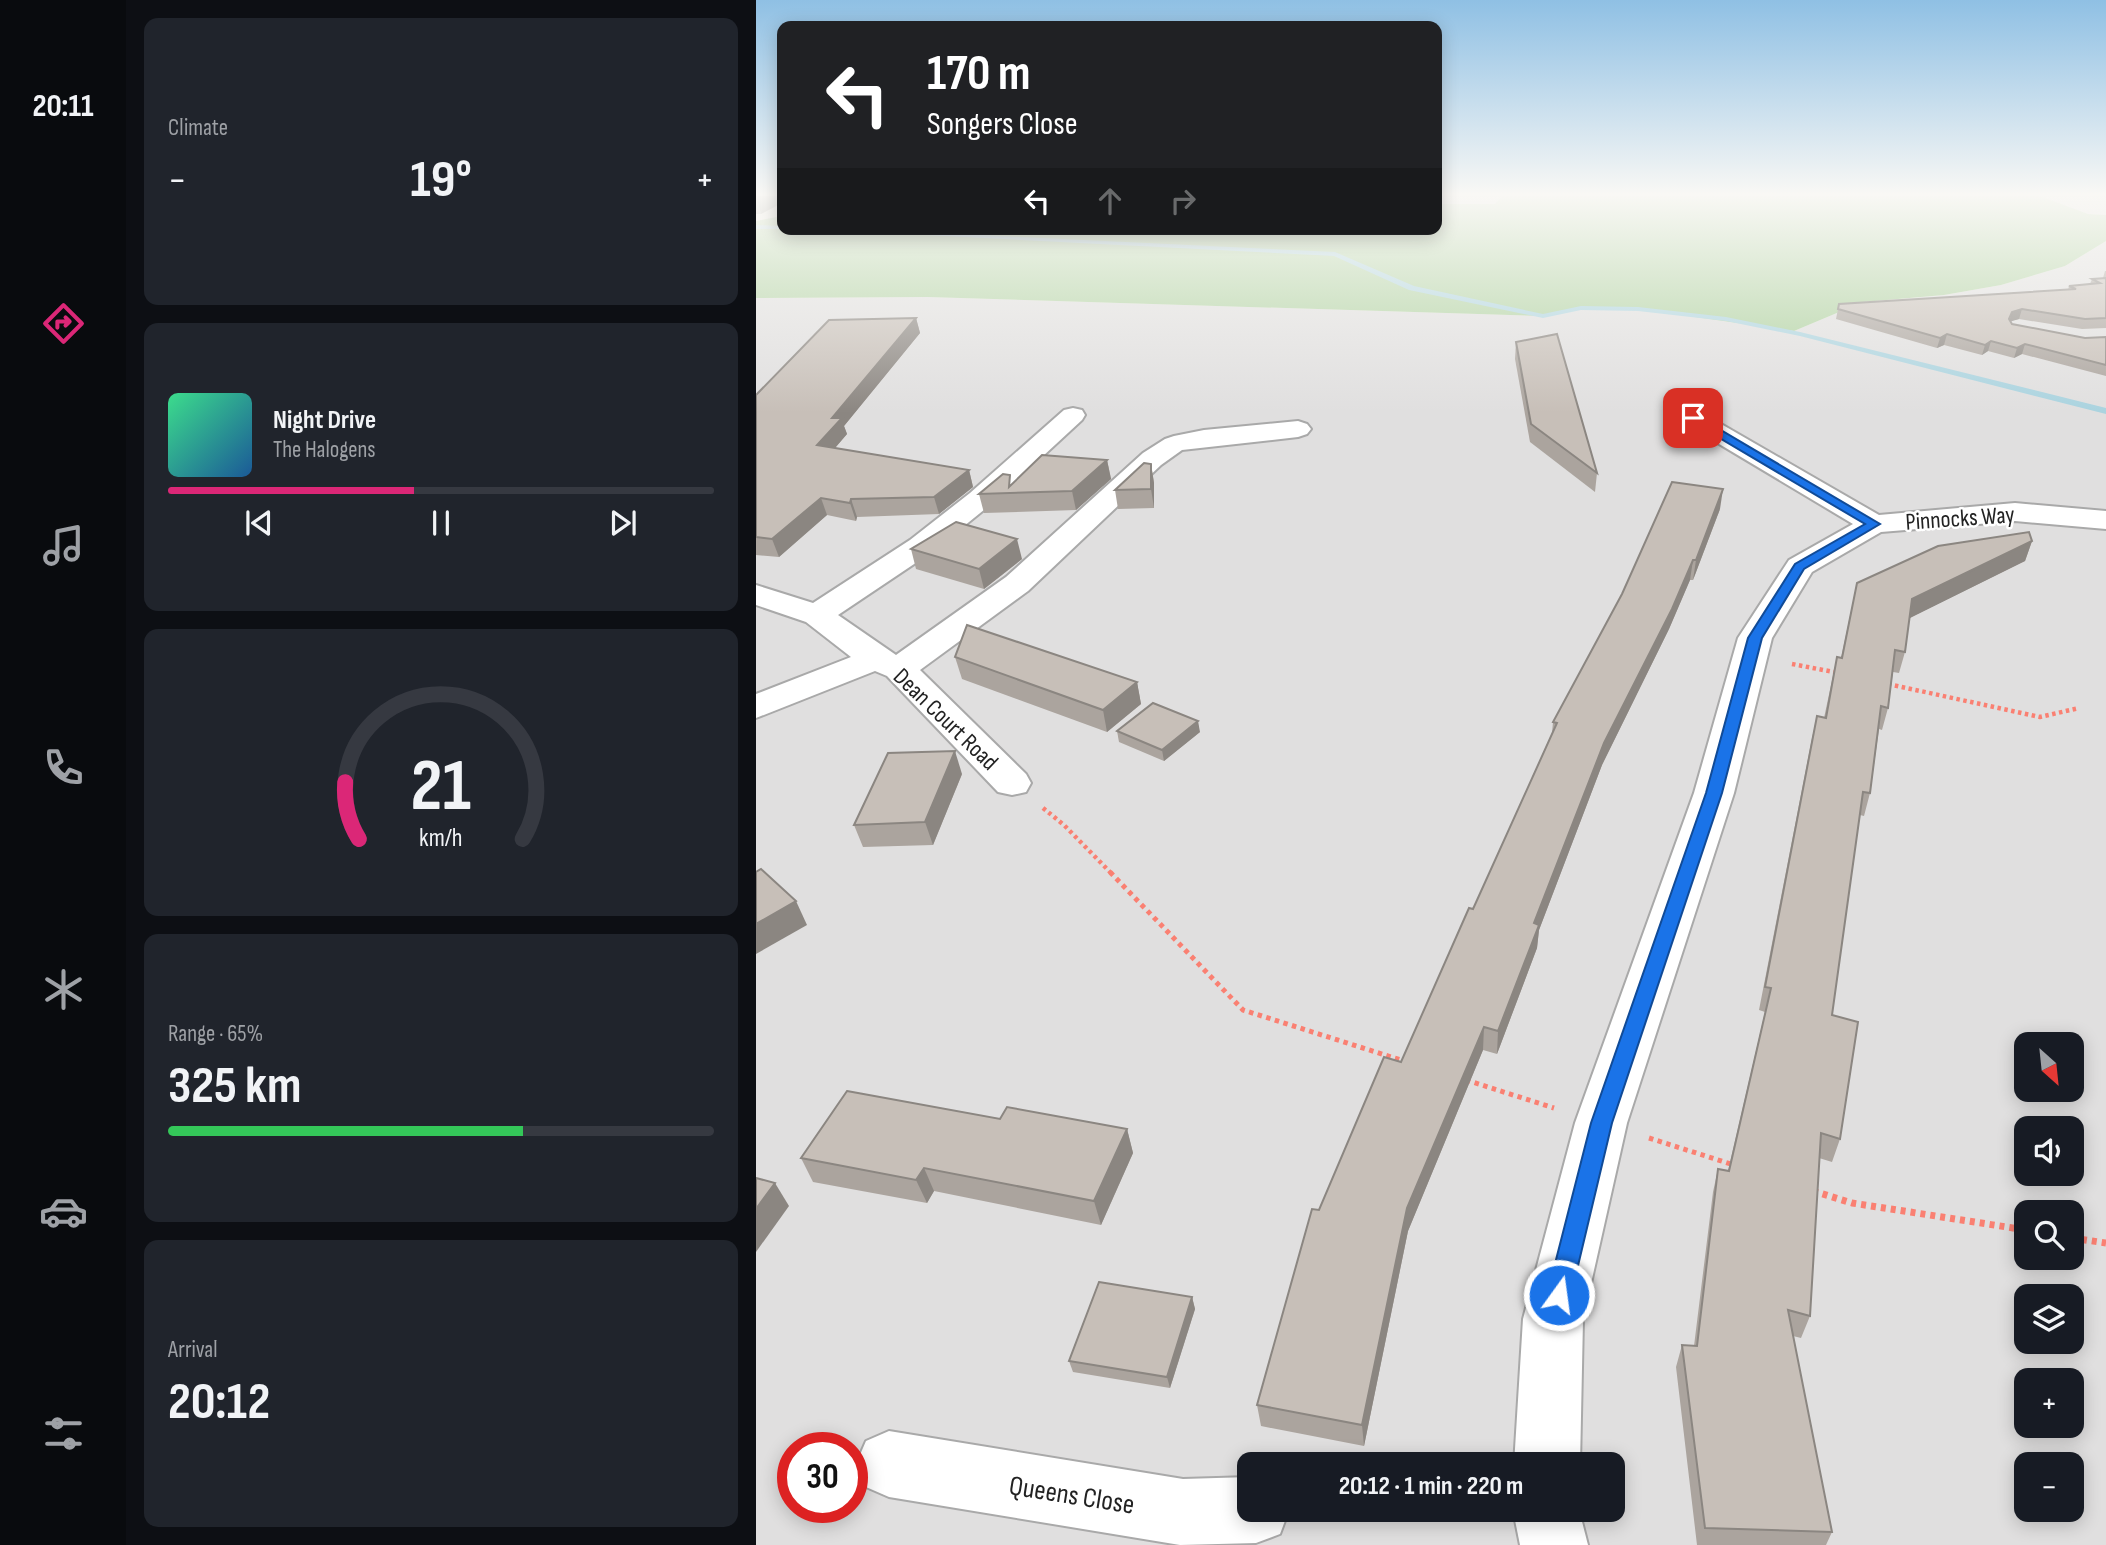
<!DOCTYPE html>
<html lang="en">
<head>
<meta charset="utf-8">
<style>
  body { margin:0; font-family:"Sofia Sans Condensed",sans-serif; background:#20242c; color:#f1f3f6; height:100vh; display:flex; flex-direction:column; font-size:26px; white-space:nowrap }
  * { box-sizing:border-box; margin:0 }
  p { font-size:23px; color:#9ea1a6 }
  .icon { flex:none; width:38px; height:38px; fill:none; stroke:currentColor; stroke-width:2; stroke-linecap:round; stroke-linejoin:round }
  .map { position:relative; flex:1; overflow:hidden }
  .details { display:flex; flex-direction:column; gap:18px; padding:18px; background:#0d0f14; width:630px }
  .details>* { flex:none }
  .hud { position:absolute; left:21px; top:21px; width:665px; height:214px; border-radius:14px; box-shadow:0 4px 18px #0003; background:#202124; color:#fff; overflow:hidden }
  .needle { width:46px; rotate:153deg }
  .fabs { position:absolute; left:1258px; top:1032px; display:grid; gap:14px }
  .fabs a { display:grid; place-items:center; width:70px; height:70px; border-radius:14px; background:#171b24; box-shadow:0 4px 18px #0003; font-size:35px }
  .speed { position:absolute; left:21px; top:1432px; display:flex; gap:14px; font-size:35px; font-weight:700; text-align:center }
  .speed>* { display:grid; place-content:center; width:91px; height:91px; border-radius:50%; background:#171b24; box-shadow:0 4px 18px #0003; line-height:1 }
  .speed .limit { border:10px solid #d22; background:#fff; color:#111 }
  .pin { position:absolute; display:grid; place-items:center; width:60px; height:60px; color:#fff; margin:-30px; border-radius:14px; box-shadow:0 4px 10px #0006 }
  .me { position:absolute; width:77px; margin:-38px; rotate:14deg; stroke-linejoin:round; filter:drop-shadow(0 0 5px #0008) }
  .turn { display:flex; align-items:center; gap:24px; height:147px; padding:0 35px; font-size:32px }
  .turn .icon { width:91px; height:91px; stroke-width:2.5 }
  .turn b { display:block; font-size:49px; line-height:60px }
  .lanes { display:flex; align-items:center; height:66px; padding:0 35px; background:#0003; justify-content:center; gap:35px; direction:ltr }
  .lanes .off { opacity:.35 }
  .big { font-size:52px; font-weight:700; line-height:1.1 }
  .details .widget { flex:1; display:flex; flex-direction:column; justify-content:center; gap:10px; min-width:0; padding:0 24px; border-radius:14px; background:#20242c }
  .details .dial { align-items:center; gap:0 }
  .dial svg { height:182px; overflow:visible; fill:none; stroke:#363941; stroke-width:7; stroke-linecap:round; text-anchor:middle }
  .dial text { fill:#f1f3f6; stroke:none }
  .song { display:flex; align-items:center; gap:21px }
  .cover { width:84px; height:84px; border-radius:10px; background:linear-gradient(135deg,hsl(150 70% 55%),hsl(210 70% 35%)) }
  .played { height:7px; border-radius:4px; background:linear-gradient(90deg,#db2777 45%,#363941 45%) }
  .keys { display:flex; justify-content:space-around; direction:ltr }
  .heat { display:flex; justify-content:space-between; align-items:center; font-size:38px; direction:ltr }
  .charge { height:10px; border-radius:5px; background:linear-gradient(90deg,#34c759 65%,#363941 0) }
  .trip { position:absolute; left:481px; top:1452px; width:388px; height:70px; border-radius:14px; background:#171b24; box-shadow:0 4px 18px #0003; font-weight:700; line-height:70px; text-align:center }
  main { display:flex; flex:1; min-height:0 }
  .dock { display:flex; flex-direction:column; width:126px; justify-content:space-around; align-items:center; background:#090b0e; color:#9ea1a6 }
  .dock .icon { width:49px; height:49px }
  .dock .on { color:#db2777 }
  .dock b { font-size:32px; color:#f1f3f6 }
  .map>svg:first-child { display:block }
</style>
</head>
<body>
<main>
<nav class="dock">
<b>20:11</b>
<svg class="icon on" aria-label="directions" viewBox="0 0 24 24"><path d="M12 3l9 9-9 9-9-9zM9 14v-3h6M13 9l2 2-2 2"/></svg>
<svg class="icon" aria-label="music" viewBox="0 0 24 24"><path d="M9 18V5l10-2v13"/><circle cx="6" cy="18" r="3"/><circle cx="16" cy="16" r="3"/></svg>
<svg class="icon" aria-label="phone" viewBox="0 0 24 24"><path d="M5 4h4l2 5-3 2q2 4 5 5l2-3 5 2v4C11 20 4 13 5 4z"/></svg>
<svg class="icon" aria-label="climate" viewBox="0 0 24 24"><path d="M12 3v18M4 7l16 10M4 17L20 7"/></svg>
<svg class="icon" aria-label="car" viewBox="0 0 24 24"><path d="M5 17H2v-5l4-1 3-4h7l3 4 3 1v5h-3M9 17h6M6 11h13"/><circle cx="7" cy="17" r="2"/><circle cx="17" cy="17" r="2"/></svg>
<svg class="icon" aria-label="filters" viewBox="0 0 24 24"><path d="M4 7h16M4 17h16"/><circle cx="9" cy="7" r="2"/><circle cx="15" cy="17" r="2"/></svg>
</nav>
<section class="details">
<div class="widget"><p>Climate</p>
<div class="heat"><a>−</a><b class="big">19°</b><a>+</a></div>
</div>
<div class="widget">
<div class="song"><i class="cover"></i><div><b>Night Drive</b><p>The Halogens</p></div></div>
<div class="played"></div>
<div class="keys"><svg class="icon" aria-label="previous" viewBox="0 0 24 24"><path d="M18 5L8 12l10 7zM5 5v14"/></svg><svg class="icon" aria-label="pause" viewBox="0 0 24 24"><path d="M8 5v14M16 5v14"/></svg><svg class="icon" aria-label="next" viewBox="0 0 24 24"><path d="M6 5l10 7-10 7zM19 5v14"/></svg></div>
</div>
<div class="widget dial"><svg viewBox="0 0 100 80">
<path d="M14 69A42 42 0 1 1 86 69"/>
<path d="M14 69A42 42 0 0 1 8 44" stroke="#db2777"/>
<text x="50" y="56" font-size="32" font-weight="700">21</text>
<text x="50" y="72" font-size="11">km/h</text>
</svg></div>
<div class="widget"><p>Range · 65%</p><b class="big">325 km</b><div class="charge"></div></div>
<div class="widget"><p>Arrival</p><b class="big">20:12</b></div>
</section>
<div class="map">
<svg width="1350" height="1545" viewBox="0 0 1350 1545">
  <rect width="100%" height="100%" fill="#f2efe9"/>
  <g fill="#e0dfdf" fill-rule="evenodd">
    <path d="M 681,196 L 746,196 L 739,204 L 681,204 Z"/>
    <path d="M 1284,196 L 1350,196 L 1350,215 L 1332,214 Z"/>
    <path d="M 1350,241 L 1350,1545 L 0,1545 L 0,298 L 171,297 L 787,316 L 825,308 L 882,309 L 1038,331 L 1107,302 L 1188,295 L 1245,285 L 1309,266 ZM 1270,1045 L 1316,1045 L 1316,1090 L 1270,1090 ZM 1270,1129 L 1316,1129 L 1316,1174 L 1270,1174 ZM 1270,1213 L 1316,1213 L 1316,1258 L 1270,1258 ZM 1270,1297 L 1316,1297 L 1316,1342 L 1270,1342 ZM 1270,1381 L 1316,1381 L 1316,1426 L 1270,1426 ZM 37,1447 L 96,1447 L 96,1507 L 37,1507 ZM 494,1465 L 858,1465 L 858,1510 L 494,1510 ZM 1270,1465 L 1316,1465 L 1316,1510 L 1270,1510 Z"/>
  </g>
  <path fill="#add19e" d="M 746,196 L 1284,196 L 1332,214 L 1350,215 L 1350,241 L 1309,266 L 1245,285 L 1188,295 L 1107,302 L 1038,331 L 882,309 L 825,308 L 787,316 L 171,297 L 0,298 L 0,221 L 26,216 L 26,229 L 681,229 L 681,204 L 739,204 Z"/>
  <g fill="none" stroke-linecap="round" stroke-linejoin="round">
    <g fill="#aad3df" fill-rule="evenodd">
      <path d="M 0,225 L 26,226 L 28,229 L 0,229 Z"/>
      <path d="M 51,229 L 100,229 L 579,252 L 658,286 L 787,314 L 825,306 L 882,307 L 970,317 L 1044,332 L 1350,408 L 1350,414 L 1044,336 L 970,321 L 882,311 L 825,310 L 787,318 L 653,290 L 578,256 Z"/>
    </g>
    <g stroke="#a9a9a9" stroke-width="4">
      <g id="minor">
        <path d="M 317,408 L 326,410 L 329,415 L 326,420 L 234,505 L 176,552 L 82,615 L 140,655 L 250,577 L 387,453 L 409,439 L 418,436 L 448,430 L 542,421 L 551,424 L 555,429 L 551,434 L 542,437 L 426,450 L 405,465 L 272,591 L 164,670 L 270,774 L 275,783 L 270,792 L 256,795 L 242,792 L 131,676 L 119,671 L 0,718 L 0,694 L 95,657 L 50,622 L 0,605 L 0,585 L 57,603 L 154,540 L 214,493 L 308,410 Z"/>
        <path d="M 937,411 L 946,413 L 1123,515 L 1259,503 L 1350,511 L 1350,529 L 1259,521 L 1125,532 L 1056,572 L 1016,638 L 978,793 L 871,1123 L 827,1319 L 824,1465 L 758,1465 L 767,1319 L 819,1123 L 938,793 L 982,638 L 1033,560 L 1097,524 L 928,423 L 925,418 L 928,413 Z"/>
        <path d="M 133,1431 L 427,1479 L 494,1477 L 494,1510 L 533,1510 L 524,1534 L 500,1543 L 424,1545 L 133,1497 L 110,1487 L 100,1464 L 110,1441 Z"/>
        <path d="M 757,1510 L 823,1510 L 832,1545 L 764,1545 Z"/>
      </g>
    </g>
    <g stroke="#fa8072" stroke-width="4.5" stroke-dasharray="3.5 3.5" stroke-linecap="butt">
      <path d="M 1036,664 L 1083,673"/>
      <path d="M 1132,684 L 1284,717 L 1323,708"/>
      <path d="M 287,808 L 308,825 L 356,874"/>
    </g>
    <g stroke="#fa8072" stroke-width="5" stroke-dasharray="4.5 4.5" stroke-linecap="butt">
      <path d="M 354,872 L 487,1010 L 648,1061"/>
      <path d="M 710,1080 L 798,1108"/>
      <path d="M 893,1138 L 978,1165"/>
    </g>
    <g stroke="#fa8072" stroke-width="7" stroke-dasharray="5 5" stroke-linecap="butt">
      <path d="M 1057,1191 L 1096,1203 L 1270,1230"/>
      <path d="M 1316,1238 L 1350,1243"/>
    </g>
    <use href="#minor" fill="#fff" fill-rule="evenodd"/>
  </g>
  <g fill="#aba49e">
    <path d="M 0,196 L 5,214 L 0,214 Z"/>
    <path d="M 1349,271 L 1350,271 L 1350,328 L 1326,329 L 1263,319 L 1254,321 L 1256,324 L 1329,338 L 1350,337 L 1350,376 L 1266,354 L 1258,358 L 1232,351 L 1226,355 L 1188,345 L 1181,348 L 1080,319 L 1083,304 L 1312,290 L 1313,286 L 1334,284 L 1336,279 L 1347,278 Z"/>
    <path d="M 160,318 L 164,333 L 88,426 L 91,434 L 79,448 L 213,470 L 217,487 L 183,514 L 101,517 L 100,521 L 71,515 L 23,557 L 0,555 L 0,395 Z"/>
    <path d="M 760,342 L 841,473 L 839,492 L 774,442 L 759,359 Z"/>
    <path d="M 351,460 L 355,479 L 320,510 L 228,513 L 223,494 L 256,484 Z"/>
    <path d="M 395,464 L 398,483 L 398,508 L 362,509 L 359,490 Z"/>
    <path d="M 964,509 L 937,580 L 934,580 L 913,629 L 846,765 L 783,930 L 781,948 L 741,1054 L 727,1050 L 652,1231 L 608,1446 L 505,1426 L 501,1405 L 563,1210 L 645,1062 L 717,909 L 796,733 L 797,722 Z"/>
    <path d="M 1276,541 L 1269,561 L 1153,618 L 1149,652 L 1143,673 L 1137,672 L 1132,708 L 1126,730 L 1123,729 L 1114,793 L 1108,816 L 1104,815 L 1076,1015 L 1084,1139 L 1076,1162 L 1063,1158 L 1054,1316 L 1045,1338 L 1037,1336 L 1076,1532 L 1070,1545 L 941,1545 L 920,1367 L 926,1345 L 938,1346 L 957,1192 L 962,1169 L 972,1171 L 1009,1012 L 1003,1010 L 1056,738 L 1061,716 L 1068,718 L 1081,657 L 1085,658 L 1101,583 Z"/>
    <path d="M 155,549 L 266,559 L 228,589 L 160,569 Z"/>
    <path d="M 199,657 L 381,682 L 385,704 L 351,732 L 206,679 Z"/>
    <path d="M 361,731 L 444,732 L 408,761 L 363,742 Z"/>
    <path d="M 206,774 L 177,845 L 107,847 L 98,825 Z"/>
    <path d="M 244,1119 L 371,1129 L 377,1153 L 345,1225 L 178,1191 L 171,1203 L 57,1182 L 45,1158 Z"/>
    <path d="M 436,1297 L 439,1309 L 414,1388 L 317,1372 L 313,1361 Z"/>
  </g>
  <g fill="#8b8681">
    <path d="M 0,196 L 26,196 L 26,203 L 5,214 Z"/>
    <path d="M 1266,309 L 1263,319 L 1253,322 L 1256,312 Z"/>
    <path d="M 160,318 L 164,333 L 88,426 L 91,434 L 67,462 L 61,445 L 76,418 Z"/>
    <path d="M 1191,334 L 1188,345 L 1181,348 L 1184,338 Z"/>
    <path d="M 1235,341 L 1232,351 L 1226,355 L 1229,345 Z"/>
    <path d="M 1269,344 L 1266,354 L 1258,358 L 1261,348 Z"/>
    <path d="M 351,460 L 355,479 L 320,510 L 316,491 Z"/>
    <path d="M 395,464 L 398,483 L 398,508 L 395,489 Z"/>
    <path d="M 213,470 L 217,487 L 183,514 L 178,497 Z"/>
    <path d="M 967,489 L 964,509 L 937,580 L 940,560 Z"/>
    <path d="M 65,498 L 71,515 L 23,557 L 16,539 Z"/>
    <path d="M 95,499 L 101,517 L 100,521 L 94,503 Z"/>
    <path d="M 261,539 L 266,559 L 228,589 L 223,569 Z"/>
    <path d="M 1276,541 L 1269,561 L 1150,620 L 1156,599 Z"/>
    <path d="M 937,560 L 934,580 L 913,629 L 846,765 L 783,930 L 781,948 L 741,1054 L 742,1031 L 778,923 L 848,743 Z"/>
    <path d="M 381,682 L 385,704 L 351,732 L 347,710 Z"/>
    <path d="M 442,721 L 444,732 L 408,761 L 406,750 Z"/>
    <path d="M 199,751 L 206,774 L 177,845 L 169,822 Z"/>
    <path d="M 40,901 L 51,925 L 0,954 L 0,924 Z"/>
    <path d="M 728,1027 L 727,1050 L 652,1231 L 608,1446 L 606,1425 L 651,1208 Z"/>
    <path d="M 371,1129 L 377,1153 L 345,1225 L 338,1201 Z"/>
    <path d="M 168,1168 L 178,1191 L 171,1203 L 160,1180 Z"/>
    <path d="M 19,1183 L 33,1206 L 0,1252 L 0,1209 Z"/>
    <path d="M 436,1297 L 439,1309 L 414,1388 L 411,1377 Z"/>
  </g>
  <g fill="#c7bfb8" stroke="#8b8681" stroke-width="2">
    <path d="M 1350,278 L 1350,318 L 1329,319 L 1266,309 L 1256,312 L 1253,319 L 1256,324 L 1329,338 L 1350,337 L 1350,365 L 1269,344 L 1261,348 L 1235,341 L 1229,345 L 1191,334 L 1184,338 L 1082,309 L 1083,304 L 1320,289 L 1313,286 L 1344,283 L 1336,279 Z"/>
    <path d="M 160,318 L 76,418 L 86,418 L 61,445 L 213,470 L 178,497 L 95,499 L 94,503 L 65,498 L 16,539 L 0,537 L 0,395 L 73,320 Z"/>
    <path d="M 801,334 L 841,473 L 775,424 L 760,342 Z"/>
    <path d="M 286,455 L 351,460 L 316,491 L 223,494 L 247,474 L 254,475 L 253,487 Z"/>
    <path d="M 388,463 L 395,464 L 395,489 L 359,490 Z"/>
    <path d="M 916,482 L 967,489 L 940,560 L 937,560 L 916,609 L 848,743 L 778,923 L 783,925 L 742,1031 L 728,1027 L 651,1208 L 606,1425 L 501,1405 L 556,1209 L 563,1210 L 628,1057 L 645,1062 L 713,908 L 717,909 L 801,723 L 797,722 L 866,594 Z"/>
    <path d="M 200,522 L 261,539 L 223,569 L 155,549 Z"/>
    <path d="M 1273,532 L 1276,541 L 1156,599 L 1149,652 L 1139,650 L 1132,708 L 1125,706 L 1114,793 L 1107,792 L 1076,1015 L 1102,1022 L 1084,1139 L 1065,1133 L 1054,1316 L 1032,1310 L 1076,1532 L 949,1528 L 926,1345 L 941,1346 L 962,1169 L 973,1171 L 1015,988 L 1009,987 L 1061,716 L 1070,718 L 1081,657 L 1086,658 L 1101,583 L 1182,546 Z"/>
    <path d="M 211,625 L 381,682 L 347,710 L 199,657 Z"/>
    <path d="M 397,703 L 442,721 L 406,750 L 361,731 Z"/>
    <path d="M 199,751 L 169,822 L 98,825 L 132,753 Z"/>
    <path d="M 5,869 L 40,901 L 0,924 L 0,872 Z"/>
    <path d="M 91,1091 L 244,1119 L 251,1107 L 371,1129 L 338,1201 L 168,1168 L 160,1180 L 45,1158 Z"/>
    <path d="M 0,1178 L 19,1183 L 0,1209 Z"/>
    <path d="M 343,1282 L 436,1297 L 411,1377 L 313,1361 Z"/>
  </g>
  <linearGradient id="sky" x2="0" y2="1"><stop stop-color="#8fc0e4"/><stop offset="0.47" stop-color="#f9f8f5"/><stop offset="1" stop-color="#f9f8f5" stop-opacity="0"/></linearGradient>
  <rect width="1350" height="413" fill="url(#sky)"/>
  <path fill="#1a73e8" stroke="#114b97" stroke-width="2" d="M 933,416 L 941,416 L 1124,524 L 1048,569 L 1006,638 L 966,793 L 856,1123 L 815,1295 L 812,1303 L 803,1306 L 795,1303 L 791,1295 L 835,1123 L 950,793 L 992,638 L 1039,564 L 1109,524 L 933,420 Z"/>
  <g text-anchor="middle" stroke-width="5" stroke-linejoin="round" paint-order="stroke">
    <g font-size="24" fill="#222" stroke="#fff">
      <text transform="translate(1204 518) rotate(-4)" y="8">Pinnocks Way</text>
      <text transform="translate(190 719) rotate(44)" y="8">Dean Court Road</text>
    </g>
    <g font-size="28" fill="#222" stroke="#fff">
      <text transform="translate(316 1494) rotate(9)" y="10">Queens Close</text>
    </g>
  </g>
</svg>
<div class="fabs">
<a><svg class="needle" viewBox="-14 -14 28 28"><path d="M0-13l5 13h-10z" fill="#e53935"/><path d="M0 13l5-13h-10z" fill="#9ea1a6"/></svg></a>
<a><svg class="icon" aria-label="sound" viewBox="0 0 24 24"><path d="M4 9h4l5-4v14l-5-4H4zM17 9q2 3 0 6"/></svg></a>
<a><svg class="icon" aria-label="search" viewBox="0 0 24 24"><circle cx="10" cy="10" r="6"/><path d="M15 15l6 6"/></svg></a>
<a><svg class="icon" aria-label="layers" viewBox="0 0 24 24"><path d="M12 4l9 5-9 5-9-5zM3 14l9 5 9-5"/></svg></a>
<a>+</a>
<a>−</a>
</div>
<div class="speed"><div class="limit">30</div></div>
<div class="pin" style="left:937px;top:418px;background:#d93025"><svg class="icon" aria-label="arrive" viewBox="0 0 24 24"><path d="M6 21V4h12l-3 4 3 4H6"/></svg></div>
<svg class="me" style="left:803px;top:1295px" viewBox="-20 -20 40 40"><circle r="17" fill="#1a73e8" stroke="#fff" stroke-width="3"/><path d="M0-11L8 9 0 5-8 9z" fill="#fff"/></svg>
<div class="trip">20:12 · 1 min · 220 m</div>
<div class="hud">
<div class="turn"><svg class="icon" aria-label="left" viewBox="0 0 24 24"><path d="M17 20v-9H6M10 6l-5 5 5 5"/></svg><div><b>170 m</b>Songers Close</div></div>
<div class="lanes"><svg class="icon" aria-label="left" viewBox="0 0 24 24"><path d="M17 20v-9H6M10 6l-5 5 5 5"/></svg><svg class="icon off" aria-label="ahead" viewBox="0 0 24 24"><path d="M12 20V5M6 11l6-6 6 6"/></svg><svg class="icon off" aria-label="right" viewBox="0 0 24 24"><path d="M7 20v-9h11M14 6l5 5-5 5"/></svg></div>
</div>
</div>
</main>
</body>
</html>
